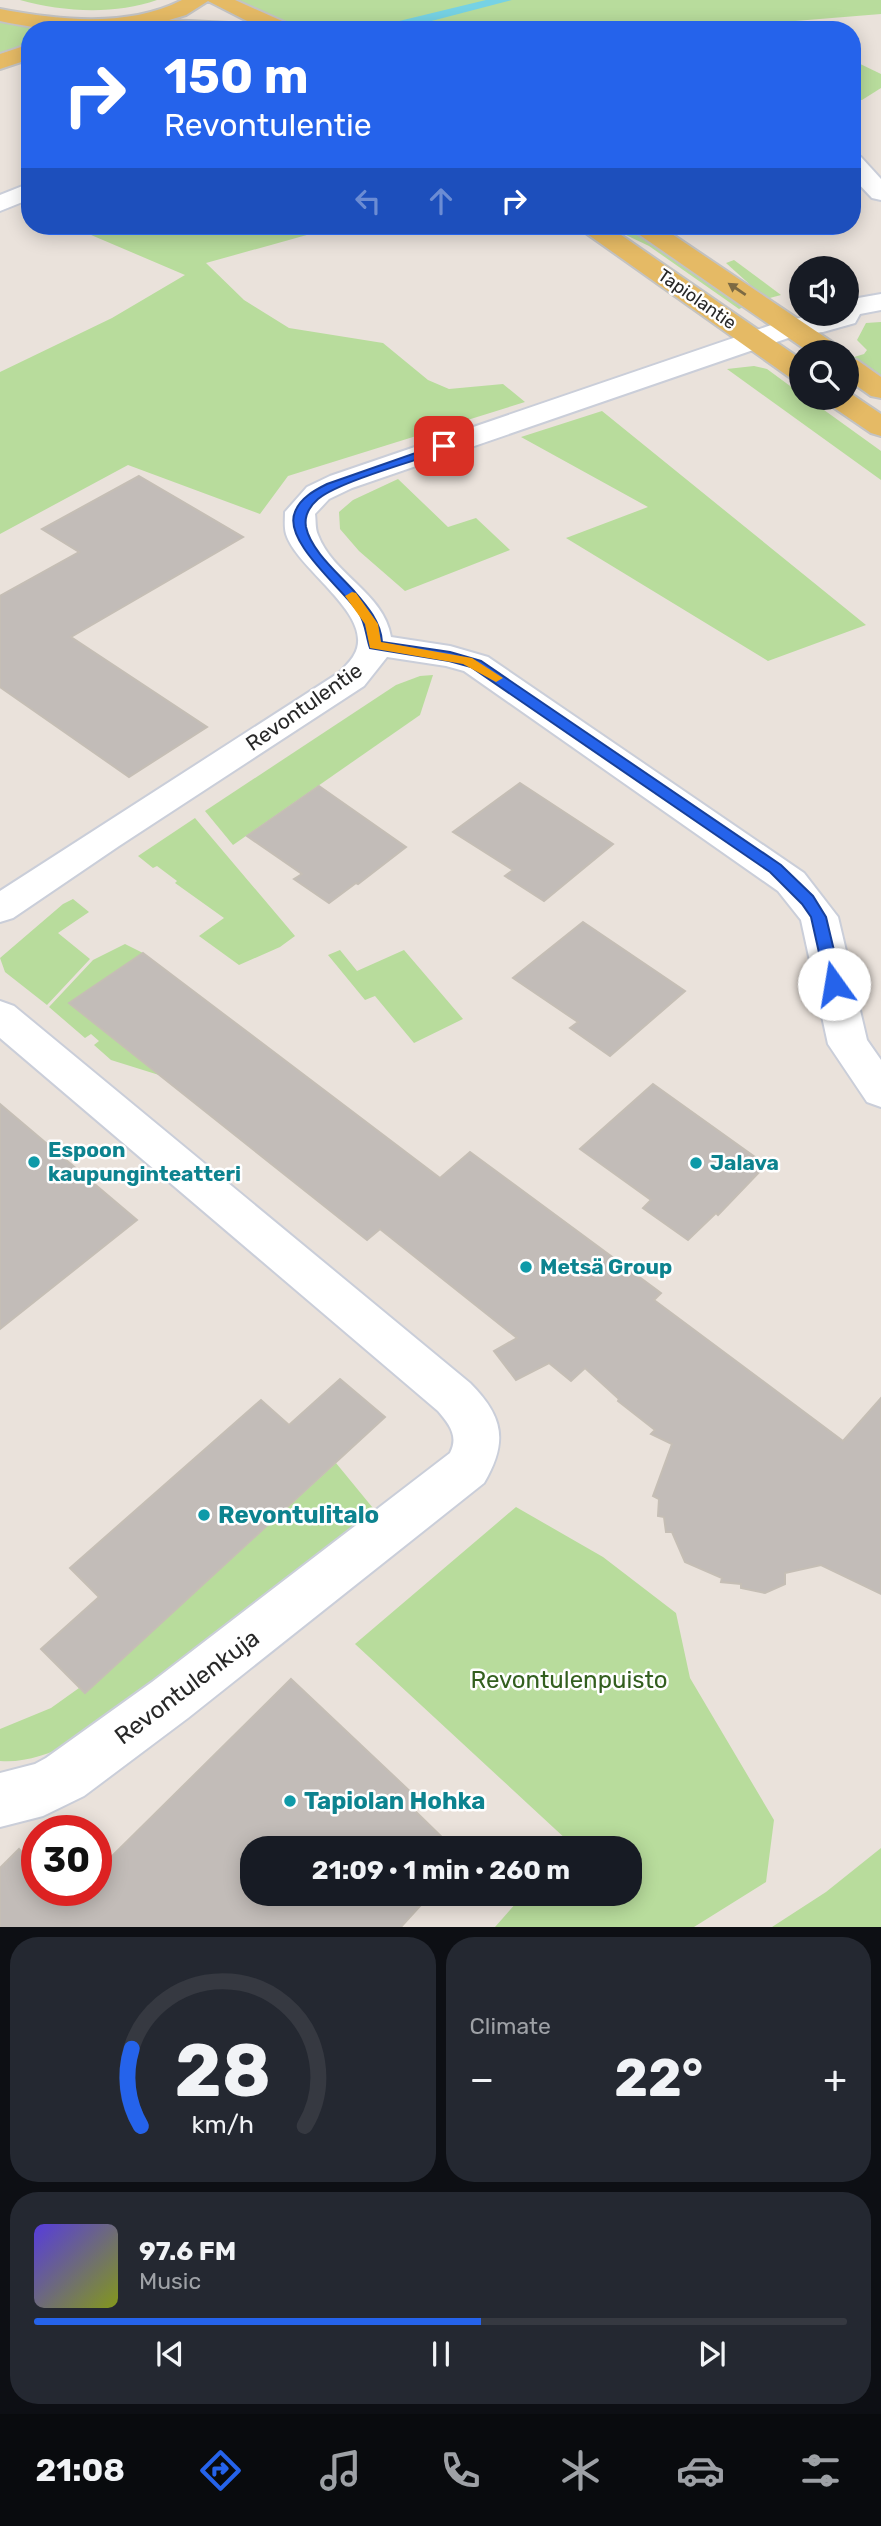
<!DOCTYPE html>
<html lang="en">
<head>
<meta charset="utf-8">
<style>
  body { margin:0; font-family:Rubik,sans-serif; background:#242831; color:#f1f3f6; height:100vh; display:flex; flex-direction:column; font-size:26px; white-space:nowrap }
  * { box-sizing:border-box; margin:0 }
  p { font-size:23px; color:#9ea1a6 }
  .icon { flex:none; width:38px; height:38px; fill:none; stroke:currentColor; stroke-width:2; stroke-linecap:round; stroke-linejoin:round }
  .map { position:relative; height:1927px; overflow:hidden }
  .drawer { display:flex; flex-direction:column; gap:10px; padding:10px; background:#0d0f14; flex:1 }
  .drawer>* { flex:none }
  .banner { position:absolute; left:21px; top:21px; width:840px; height:214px; border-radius:28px; box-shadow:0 4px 18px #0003; background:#2563eb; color:#fff; overflow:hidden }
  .tools { position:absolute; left:789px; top:256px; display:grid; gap:14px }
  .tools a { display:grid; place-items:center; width:70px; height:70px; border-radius:50%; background:#171b24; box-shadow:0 4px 18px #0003; font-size:35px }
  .speed { position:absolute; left:21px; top:1815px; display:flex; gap:14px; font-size:35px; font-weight:700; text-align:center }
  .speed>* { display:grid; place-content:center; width:91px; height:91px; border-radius:50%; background:#171b24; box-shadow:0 4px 18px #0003; line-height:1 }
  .speed .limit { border:10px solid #d22; background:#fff; color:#111 }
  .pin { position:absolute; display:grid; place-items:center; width:60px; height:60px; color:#fff; margin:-30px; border-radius:14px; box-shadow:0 4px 10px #0006 }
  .me { position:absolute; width:77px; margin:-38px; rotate:347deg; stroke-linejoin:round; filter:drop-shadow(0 0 5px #0008) }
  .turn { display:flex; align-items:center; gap:24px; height:147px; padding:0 28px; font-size:32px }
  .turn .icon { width:91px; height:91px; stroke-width:2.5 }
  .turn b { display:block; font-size:49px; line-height:60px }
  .lanes { display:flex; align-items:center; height:66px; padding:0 28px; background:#0003; justify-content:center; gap:35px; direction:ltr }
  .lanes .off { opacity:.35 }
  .big { font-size:52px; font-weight:700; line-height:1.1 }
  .drawer .widget { flex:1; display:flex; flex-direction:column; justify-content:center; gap:10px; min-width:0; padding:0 24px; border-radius:28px; background:#242831 }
  .drawer .dial { align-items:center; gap:0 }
  .dial svg { height:182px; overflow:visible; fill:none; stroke:#363941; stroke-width:7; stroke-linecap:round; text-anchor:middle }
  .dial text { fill:#f1f3f6; stroke:none }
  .song { display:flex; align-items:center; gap:21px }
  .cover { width:84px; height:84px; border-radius:10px; background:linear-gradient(135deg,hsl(250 70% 55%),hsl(70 70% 35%)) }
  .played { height:7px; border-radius:4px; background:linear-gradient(90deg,#2563eb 55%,#363941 55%) }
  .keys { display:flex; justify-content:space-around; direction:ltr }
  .heat { display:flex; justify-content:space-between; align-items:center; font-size:38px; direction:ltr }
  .drawer .tiles { flex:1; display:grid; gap:10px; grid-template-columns:1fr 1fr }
  .widget:last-child { grid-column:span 2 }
  .trip { position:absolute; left:240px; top:1836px; width:402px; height:70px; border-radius:28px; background:#171b24; box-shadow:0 4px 18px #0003; font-weight:700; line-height:70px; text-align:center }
  .menu { display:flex; height:112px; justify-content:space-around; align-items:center; background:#090b0e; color:#9ea1a6 }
  .menu .icon { width:49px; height:49px }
  .menu .current { color:#2563eb }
  .menu b { font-size:32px; color:#f1f3f6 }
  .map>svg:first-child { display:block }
</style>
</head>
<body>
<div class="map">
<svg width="881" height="1928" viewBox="0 0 881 1928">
  <rect width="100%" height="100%" fill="#eae2db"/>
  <g fill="#b8dc9c">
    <path d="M 20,0 L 157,0 C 115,15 62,12 20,0 Z"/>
    <path d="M 232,0 L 881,0 L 881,14 L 783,22 L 791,30 L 298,30 Z"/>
    <path d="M 0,18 L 74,30 L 30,30 L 30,47 L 0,59 Z"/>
    <path d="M 852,60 L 881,74 L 881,88 L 862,100 L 852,100 Z"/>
    <path d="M 70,226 L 339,226 L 206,263 L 244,300 L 289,328 L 383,343 L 428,380 L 449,389 L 503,384 L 525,402 L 288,476 L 260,514 L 128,465 L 0,534 L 0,372 L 112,318 L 185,275 Z"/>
    <path d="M 607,226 C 643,226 714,285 746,306 L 739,309 L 649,246 Z"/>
    <path d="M 734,260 L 781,295 L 766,299 L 726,263 Z"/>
    <path d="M 881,322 L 881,379 L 851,358 L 864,354 L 867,350 L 857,340 L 866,323 Z"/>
    <path d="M 754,366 L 767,369 L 801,394 L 802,397 L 806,397 L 881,451 L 881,480 L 727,369 Z"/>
    <path d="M 602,411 L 866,625 L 768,661 L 566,538 L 648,507 L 521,437 Z"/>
    <path d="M 398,479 L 448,527 L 476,518 L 510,550 L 405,591 L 359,551 L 340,529 L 339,512 L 353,500 Z"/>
    <path d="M 433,675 L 420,715 L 233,845 L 205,811 L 396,685 L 420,676 Z"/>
    <path d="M 195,818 L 295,936 L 280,947 L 239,965 L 199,936 L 224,918 L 175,883 L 177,881 L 157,866 L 153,868 L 138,856 Z"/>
    <path d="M 73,899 L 89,912 L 58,933 L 90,959 L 47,1005 L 5,972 L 0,958 L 63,904 Z"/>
    <path d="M 125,944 L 143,953 L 70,1004 L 159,1075 L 111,1060 L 94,1045 L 99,1041 L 91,1034 L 85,1038 L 49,1007 L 93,960 Z"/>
    <path d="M 340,950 L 357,971 L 404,950 L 463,1019 L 414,1043 L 375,996 L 365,1000 L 328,955 Z"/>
    <path d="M 336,1463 L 377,1513 L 71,1744 C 48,1754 25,1763 0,1761 L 0,1729 L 51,1708 L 79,1688 L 85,1693 Z"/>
    <path d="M 516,1507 L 603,1557 L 676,1613 L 690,1678 L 774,1820 L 766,1882 L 694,1927 L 495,1927 L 524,1894 L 630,1894 L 630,1848 L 562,1848 L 568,1841 L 355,1644 Z"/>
    <path d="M 881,1848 L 881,1927 L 772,1927 L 826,1892 Z"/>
  </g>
  <path fill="#76d2e4" d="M 486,0 L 512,0 L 397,30 L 381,30 L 391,23 Z"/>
  <g fill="#c2bcb8" stroke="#c5beb5" stroke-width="2">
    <path d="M 139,476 L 243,537 L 71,637 L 207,727 L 129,777 L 0,687 L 0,596 L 79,552 L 42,529 Z"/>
    <path d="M 520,783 L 613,844 L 544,901 L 505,876 L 513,870 L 453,832 Z"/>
    <path d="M 319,786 L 406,847 L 358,884 L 356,883 L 329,903 L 294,879 L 302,874 L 247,836 Z"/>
    <path d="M 583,922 L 685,991 L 610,1056 L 570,1028 L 578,1022 L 513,978 Z"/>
    <path d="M 143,953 L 440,1178 L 470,1152 L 661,1293 L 654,1300 L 843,1441 L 881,1398 L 881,1594 L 821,1565 L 785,1573 L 785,1584 L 765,1593 L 741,1588 L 741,1584 L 721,1582 L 722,1578 L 685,1562 L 672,1532 L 666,1532 L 664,1517 L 658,1516 L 659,1499 L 653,1496 L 672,1444 L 651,1434 L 655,1430 L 618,1401 L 619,1399 L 585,1368 L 571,1381 L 549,1363 L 516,1380 L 494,1351 L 517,1338 L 380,1229 L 367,1240 L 69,1003 Z"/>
    <path d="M 653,1084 L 766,1165 L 718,1215 L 716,1213 L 688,1240 L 643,1208 L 651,1200 L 580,1149 Z"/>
    <path d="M 0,1104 L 137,1220 L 0,1329 Z"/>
    <path d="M 340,1379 L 385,1417 L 85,1693 L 41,1649 L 99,1597 L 70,1568 L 261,1400 L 289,1425 Z"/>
    <path d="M 291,1679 L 416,1797 L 409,1805 L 453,1848 L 252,1848 L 252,1894 L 431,1894 L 400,1928 L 0,1928 L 0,1868 L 19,1849 L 37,1869 L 37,1890 L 55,1890 L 66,1902 L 78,1890 L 96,1890 L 96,1872 Z"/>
  </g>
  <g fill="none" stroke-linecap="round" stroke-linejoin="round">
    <g stroke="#caced9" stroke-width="4">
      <g id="minor">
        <path d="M 852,155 L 861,157 L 881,179 L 881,200 L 872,198 L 852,177 Z"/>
        <path d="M 30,183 L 30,199 L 0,211 L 0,195 Z"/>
        <path d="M 881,294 L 881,310 L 860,314 L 855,323 L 823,332 L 797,335 L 352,488 L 329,499 L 315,514 C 316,520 315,529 318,535 C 333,575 384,593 391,637 L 450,646 L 488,657 L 804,873 L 838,917 L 867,1040 L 881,1060 L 881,1107 L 867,1102 L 828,1044 L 801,920 L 778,891 L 464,671 L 446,666 L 387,657 L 364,686 L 119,846 L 13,918 L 0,922 L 0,891 L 340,672 C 345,666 351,661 354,655 C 377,616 297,570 286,534 C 284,527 285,519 285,512 L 307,487 L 330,476 L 783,321 L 829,313 L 847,313 L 847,300 Z"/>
        <path d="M 0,1001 L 14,1006 L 470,1383 C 504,1417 508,1442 484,1483 L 188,1718 L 84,1796 L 43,1816 L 0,1827 L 0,1773 L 35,1764 L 46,1758 L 152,1682 L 450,1453 C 459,1436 449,1424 438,1411 L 0,1038 Z"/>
      </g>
    </g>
    <g stroke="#c3c3c3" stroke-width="4">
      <g id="major">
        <path d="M 182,0 L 235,0 L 291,25 L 294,30 L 265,30 L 208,1 L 186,15 L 169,20 L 228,23 L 236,25 L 239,30 L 144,30 L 143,26 C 96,34 46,31 0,21 L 0,9 C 57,20 128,28 182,0 Z"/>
        <path d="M 30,44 L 30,59 L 0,69 L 0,54 Z"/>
        <path d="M 580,226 L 608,226 L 802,360 L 802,381 L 792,379 L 583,231 Z"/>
        <path d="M 631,226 L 660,226 L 838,346 L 842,352 L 809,352 L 634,231 Z"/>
        <path d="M 847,358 L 857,360 L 881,377 L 881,398 L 871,396 L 847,379 Z"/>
        <path d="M 847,391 L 881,414 L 881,436 L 871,433 L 827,403 L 823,397 L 847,397 Z"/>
      </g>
    </g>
    <use href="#minor" fill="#fff" fill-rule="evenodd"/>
    <use href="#major" fill="#e5ba65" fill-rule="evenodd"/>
  </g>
  <defs><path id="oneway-solid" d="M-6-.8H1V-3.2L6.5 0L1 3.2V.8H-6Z" transform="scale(1.75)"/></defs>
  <use fill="#7d6a43" href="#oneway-solid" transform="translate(737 289) rotate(-146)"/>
  <path fill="#2563eb" stroke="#184099" stroke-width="2" d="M 444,443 L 451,446 L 449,449 C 418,460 340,481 318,499 C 310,506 304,516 306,527 C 311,551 339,574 354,591 C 367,606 381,622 382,642 L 450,652 L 481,661 L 781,865 L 813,896 L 826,917 L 842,984 L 840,989 L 834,990 L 826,984 L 811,917 L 802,904 L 770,872 L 471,667 L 449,661 L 370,648 C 366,637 366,624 359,613 C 344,590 282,541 295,512 C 300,498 315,490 327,484 Z"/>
  <path fill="#f59e0b" d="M 352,592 L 356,593 L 378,624 L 381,642 L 472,658 L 503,678 L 496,682 L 463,664 L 370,648 L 365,624 L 345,596 Z"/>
  <g fill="#0f9aa8" stroke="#fff" stroke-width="2.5">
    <circle cx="34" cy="1162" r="7"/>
    <circle cx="696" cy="1163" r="7"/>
    <circle cx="526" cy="1267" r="7"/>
    <circle cx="204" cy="1515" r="7"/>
    <circle cx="290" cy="1801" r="7"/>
  </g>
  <g text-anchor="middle" stroke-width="5" stroke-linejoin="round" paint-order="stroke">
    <g font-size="18" fill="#282828" stroke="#fff">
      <text transform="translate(697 299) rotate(35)" y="6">Tapiolantie</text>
    </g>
    <g font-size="21" fill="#282828" stroke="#fff">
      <text transform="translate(304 707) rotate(-35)" y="7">Revontulentie</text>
    </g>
    <g font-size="21" font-weight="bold" fill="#0d838f" stroke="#fff" text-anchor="start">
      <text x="48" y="1157">Espoon<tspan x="48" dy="24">kaupunginteatteri</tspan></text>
      <text x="710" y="1170">Jalava</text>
      <text x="540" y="1274">Metsä Group</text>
    </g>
    <g font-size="24" font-weight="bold" fill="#0d838f" stroke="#fff" text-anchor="start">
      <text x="218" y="1523">Revontulitalo</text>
      <text x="304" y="1809">Tapiolan Hohka</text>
    </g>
    <g font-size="24" fill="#335f1f" stroke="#fff">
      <text x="569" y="1688">Revontulenpuisto</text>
    </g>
    <g font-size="24" fill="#282828" stroke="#fff">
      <text transform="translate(187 1687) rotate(-37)" y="8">Revontulenkuja</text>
    </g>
  </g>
</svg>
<div class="tools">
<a><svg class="icon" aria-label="sound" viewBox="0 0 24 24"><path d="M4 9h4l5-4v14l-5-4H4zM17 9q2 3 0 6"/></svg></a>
<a><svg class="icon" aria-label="search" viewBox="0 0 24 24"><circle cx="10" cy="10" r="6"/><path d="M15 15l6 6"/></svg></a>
</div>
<div class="speed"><div class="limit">30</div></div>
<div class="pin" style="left:444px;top:446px;background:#d93025"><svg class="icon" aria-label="arrive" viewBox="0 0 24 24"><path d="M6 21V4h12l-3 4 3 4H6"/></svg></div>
<svg class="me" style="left:834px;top:984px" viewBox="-20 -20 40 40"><circle r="19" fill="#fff"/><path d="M0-13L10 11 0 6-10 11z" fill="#2563eb"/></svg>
<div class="trip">21:09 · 1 min · 260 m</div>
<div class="banner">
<div class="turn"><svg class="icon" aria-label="right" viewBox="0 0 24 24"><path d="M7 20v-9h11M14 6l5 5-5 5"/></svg><div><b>150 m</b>Revontulentie</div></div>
<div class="lanes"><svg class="icon off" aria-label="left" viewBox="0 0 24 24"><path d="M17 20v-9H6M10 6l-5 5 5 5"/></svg><svg class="icon off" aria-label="ahead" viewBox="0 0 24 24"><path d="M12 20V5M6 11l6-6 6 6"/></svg><svg class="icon" aria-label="right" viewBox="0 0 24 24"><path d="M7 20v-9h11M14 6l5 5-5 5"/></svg></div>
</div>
</div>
<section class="drawer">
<div class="tiles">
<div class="widget dial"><svg viewBox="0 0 100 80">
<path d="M14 69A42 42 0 1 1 86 69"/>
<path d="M14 69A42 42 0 0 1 10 35" stroke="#2563eb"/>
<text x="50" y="56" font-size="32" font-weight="700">28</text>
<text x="50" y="72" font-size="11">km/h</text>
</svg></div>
<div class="widget"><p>Climate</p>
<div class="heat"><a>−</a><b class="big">22°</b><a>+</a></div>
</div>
<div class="widget">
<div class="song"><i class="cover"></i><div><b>97.6 FM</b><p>Music</p></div></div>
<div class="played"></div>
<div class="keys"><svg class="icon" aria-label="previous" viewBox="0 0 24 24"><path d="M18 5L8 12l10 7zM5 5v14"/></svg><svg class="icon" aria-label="pause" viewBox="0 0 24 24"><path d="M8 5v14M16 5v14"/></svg><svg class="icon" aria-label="next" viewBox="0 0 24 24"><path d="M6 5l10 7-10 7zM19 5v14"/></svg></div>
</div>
</div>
</section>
<nav class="menu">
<b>21:08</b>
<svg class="icon current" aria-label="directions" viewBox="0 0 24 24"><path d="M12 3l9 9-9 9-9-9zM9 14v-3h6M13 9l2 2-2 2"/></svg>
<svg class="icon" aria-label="music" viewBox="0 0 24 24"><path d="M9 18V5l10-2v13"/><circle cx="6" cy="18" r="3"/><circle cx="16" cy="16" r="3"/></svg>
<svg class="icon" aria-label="phone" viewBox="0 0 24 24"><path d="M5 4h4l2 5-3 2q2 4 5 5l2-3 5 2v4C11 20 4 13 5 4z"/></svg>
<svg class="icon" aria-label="climate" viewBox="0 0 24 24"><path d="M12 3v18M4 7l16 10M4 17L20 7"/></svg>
<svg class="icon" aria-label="car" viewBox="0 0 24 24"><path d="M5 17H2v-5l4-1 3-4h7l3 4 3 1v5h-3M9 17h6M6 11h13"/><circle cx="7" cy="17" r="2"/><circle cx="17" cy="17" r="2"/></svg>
<svg class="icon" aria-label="filters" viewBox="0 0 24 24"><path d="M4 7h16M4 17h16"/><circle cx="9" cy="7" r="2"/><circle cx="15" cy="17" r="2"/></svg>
</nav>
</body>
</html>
